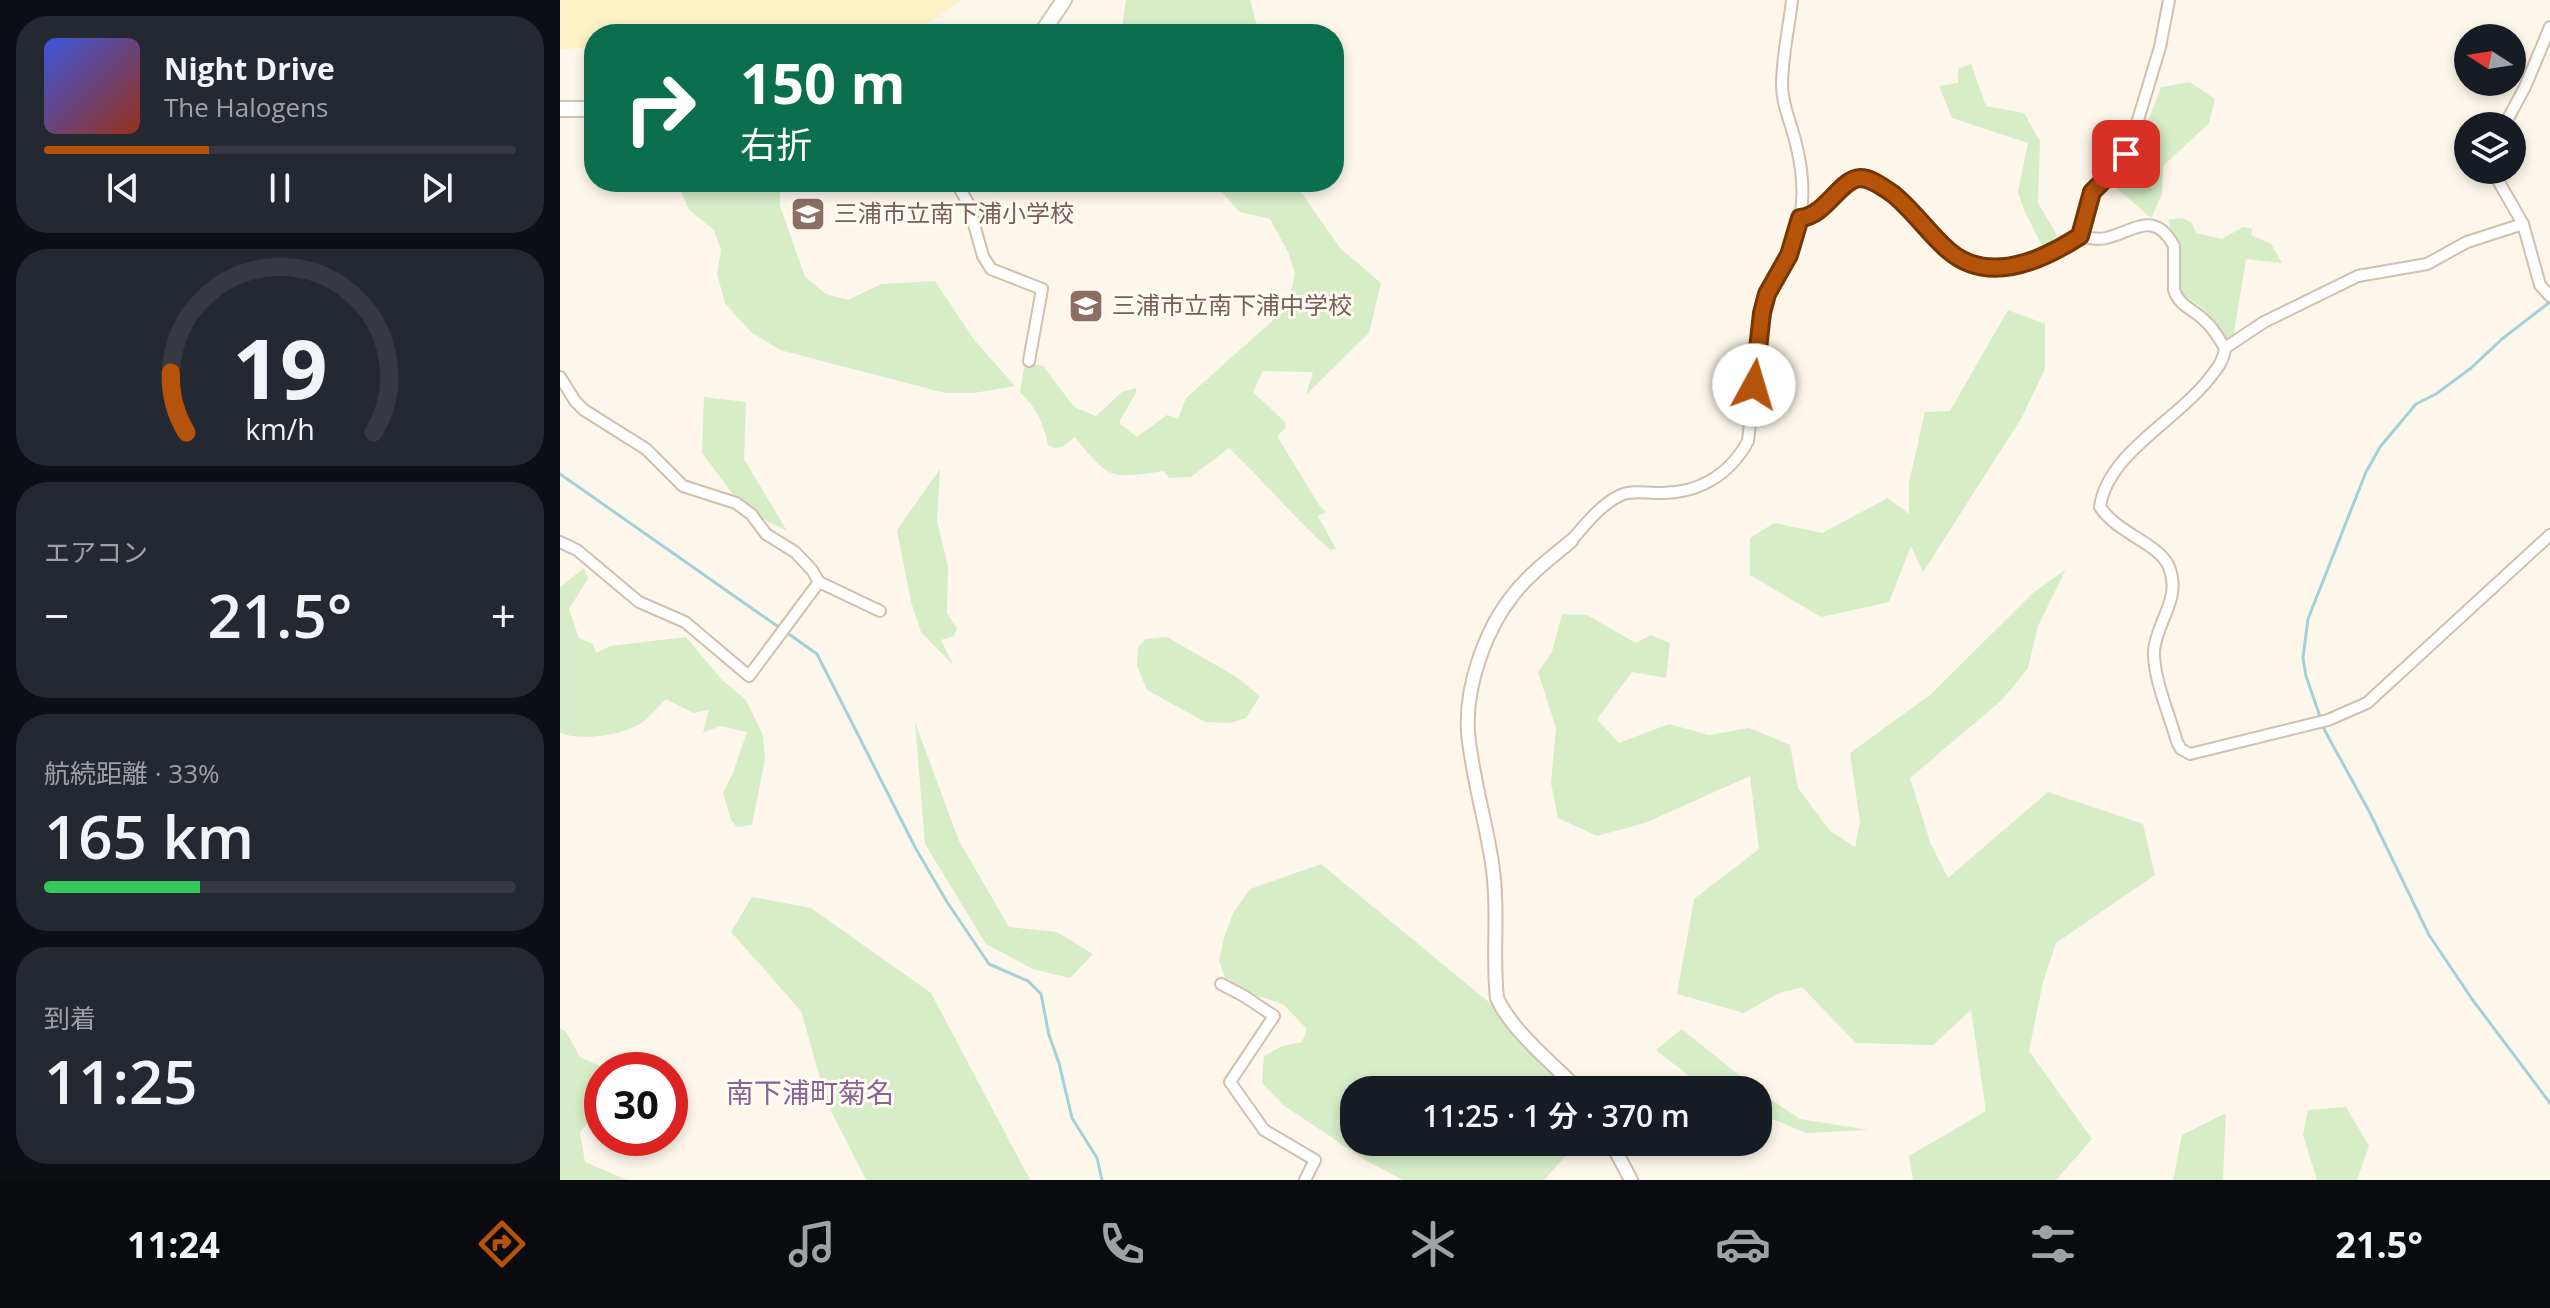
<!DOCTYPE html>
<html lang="ja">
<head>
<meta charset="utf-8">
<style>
  body { margin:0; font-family:"Open Sans","Noto Sans JP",sans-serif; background:#242831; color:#f1f3f6; height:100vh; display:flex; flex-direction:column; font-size:30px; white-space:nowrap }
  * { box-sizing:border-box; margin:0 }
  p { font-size:26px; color:#9ea1a6 }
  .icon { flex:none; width:44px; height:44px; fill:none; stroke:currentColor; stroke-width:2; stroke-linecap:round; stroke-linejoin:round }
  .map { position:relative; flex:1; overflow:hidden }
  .side { display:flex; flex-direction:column; gap:16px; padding:16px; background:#0d0f14; width:560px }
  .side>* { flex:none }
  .top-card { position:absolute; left:24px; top:24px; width:760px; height:168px; border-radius:32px; box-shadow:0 4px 12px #0003; background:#0b6e4f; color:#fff; overflow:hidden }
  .needle { width:52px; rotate:282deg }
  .buttons { position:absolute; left:1894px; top:24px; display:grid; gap:16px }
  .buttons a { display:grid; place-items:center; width:72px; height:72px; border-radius:50%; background:#171b24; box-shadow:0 4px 12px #0003; font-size:40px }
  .speed { position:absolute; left:24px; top:1052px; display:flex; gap:16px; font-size:40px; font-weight:700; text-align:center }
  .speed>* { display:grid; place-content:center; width:104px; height:104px; border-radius:50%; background:#171b24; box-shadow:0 4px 12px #0003; line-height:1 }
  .speed .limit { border:12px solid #d22; background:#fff; color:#111 }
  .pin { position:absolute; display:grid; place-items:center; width:68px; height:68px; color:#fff; margin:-34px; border-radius:16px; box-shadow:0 4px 12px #0006 }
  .me { position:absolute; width:88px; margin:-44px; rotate:6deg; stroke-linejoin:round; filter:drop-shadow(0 0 6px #0008) }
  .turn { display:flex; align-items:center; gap:28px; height:168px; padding:0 24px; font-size:36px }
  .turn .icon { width:104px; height:104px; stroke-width:2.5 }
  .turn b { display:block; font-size:56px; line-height:68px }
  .big { font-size:60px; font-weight:600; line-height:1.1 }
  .side .tile { flex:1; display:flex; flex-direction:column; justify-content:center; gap:12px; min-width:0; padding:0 28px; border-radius:32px; background:#242831 }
  .side .dial { align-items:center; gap:0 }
  .dial svg { height:208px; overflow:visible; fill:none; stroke:#363941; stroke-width:7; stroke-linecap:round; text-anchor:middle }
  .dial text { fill:#f1f3f6; stroke:none }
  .song { display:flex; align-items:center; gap:24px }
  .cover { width:96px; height:96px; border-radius:12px; background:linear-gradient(135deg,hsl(230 70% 55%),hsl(10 70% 35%)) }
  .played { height:8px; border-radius:4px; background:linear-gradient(90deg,#b45309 35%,#363941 35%) }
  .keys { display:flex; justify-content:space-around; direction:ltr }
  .heat { display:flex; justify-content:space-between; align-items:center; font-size:44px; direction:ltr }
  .charge { height:12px; border-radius:6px; background:linear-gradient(90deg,#34c759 33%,#363941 0) }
  .trip { position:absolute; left:780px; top:1076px; width:432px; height:80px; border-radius:32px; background:#171b24; box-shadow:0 4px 12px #0003; font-weight:600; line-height:80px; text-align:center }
  .tabs { display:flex; height:128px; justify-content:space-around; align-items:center; background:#090b0e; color:#9ea1a6 }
  .tabs .icon { width:56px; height:56px }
  .tabs .active { color:#b45309 }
  .tabs b { font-size:36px; color:#f1f3f6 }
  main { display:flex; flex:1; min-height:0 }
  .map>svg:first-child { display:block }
</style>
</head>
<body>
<main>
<section class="side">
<div class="tile">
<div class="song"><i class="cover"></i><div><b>Night Drive</b><p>The Halogens</p></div></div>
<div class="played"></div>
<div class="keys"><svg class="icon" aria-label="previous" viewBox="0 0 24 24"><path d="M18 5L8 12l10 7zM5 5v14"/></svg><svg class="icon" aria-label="pause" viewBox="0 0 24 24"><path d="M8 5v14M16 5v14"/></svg><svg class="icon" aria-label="next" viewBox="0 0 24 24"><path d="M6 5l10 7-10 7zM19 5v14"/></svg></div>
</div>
<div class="tile dial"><svg viewBox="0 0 100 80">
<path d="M14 69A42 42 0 1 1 86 69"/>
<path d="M14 69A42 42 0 0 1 8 46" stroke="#b45309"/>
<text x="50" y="56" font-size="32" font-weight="700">19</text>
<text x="50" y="72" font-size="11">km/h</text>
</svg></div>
<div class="tile"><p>エアコン</p>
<div class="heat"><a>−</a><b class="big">21.5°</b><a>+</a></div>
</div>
<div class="tile"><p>航続距離 · 33%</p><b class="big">165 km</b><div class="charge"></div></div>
<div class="tile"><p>到着</p><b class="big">11:25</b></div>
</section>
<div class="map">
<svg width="1990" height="1180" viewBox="0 0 1990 1180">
  <rect width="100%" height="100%" fill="#fdf7eb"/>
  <g fill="#d6edc8">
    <path d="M 566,0 L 690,0 L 697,26 L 691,34 L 561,34 Z"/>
    <path d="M 1411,64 L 1426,106 L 1464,113 L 1480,141 L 1478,203 L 1497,235 L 1485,252 L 1465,212 L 1458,192 L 1468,143 L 1392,118 L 1379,86 L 1398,83 L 1398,69 Z"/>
    <path d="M 1630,82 L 1655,99 L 1649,123 L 1603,166 L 1602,194 L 1591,218 L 1554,186 L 1576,153 L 1601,87 Z"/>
    <path d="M 117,182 L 220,182 L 220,206 L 245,277 L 266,294 L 288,300 L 321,284 L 375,281 L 415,341 L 455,386 L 414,393 L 385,393 L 220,350 L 191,332 L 165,303 L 157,274 L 161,250 L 154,230 L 129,210 Z"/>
    <path d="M 660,182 L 734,182 L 780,248 L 821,283 L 809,333 L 746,395 L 753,372 L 703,371 L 693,392 L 725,422 L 726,427 L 717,436 L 759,505 L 766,512 L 758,516 L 776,549 L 770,550 C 734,518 704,481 669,448 L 631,477 L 609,478 L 604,471 C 550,479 549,480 515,437 L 502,447 L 494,448 L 488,445 C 483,422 477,408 460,393 L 465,362 L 483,366 L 514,407 L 536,416 L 562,392 L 576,388 L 576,393 L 560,420 L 560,424 L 577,437 L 607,415 L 618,419 L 626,398 L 728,307 L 735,273 L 728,252 L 710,219 L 680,212 L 658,188 Z"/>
    <path d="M 1622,218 L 1631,222 L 1636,233 L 1662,239 L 1683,227 L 1693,229 L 1691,235 L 1711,244 L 1722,263 L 1686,259 L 1673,338 L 1669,340 L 1644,309 L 1622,294 L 1619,280 L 1621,262 L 1608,220 Z"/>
    <path d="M 1448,310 L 1485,324 L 1485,369 L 1461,419 L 1363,572 L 1351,546 L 1329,602 L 1261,617 L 1190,575 L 1190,538 L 1214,523 L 1262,533 L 1328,498 L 1349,514 L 1349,482 L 1365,412 L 1390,411 Z"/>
    <path d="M 144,397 L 186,402 L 184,459 L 227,531 L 205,520 L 175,497 L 142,453 Z"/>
    <path d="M 380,469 L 377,521 L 388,566 L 387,613 L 397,629 L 394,636 L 381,640 L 394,666 L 361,632 L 351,602 L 337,530 Z"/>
    <path d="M 24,568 L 28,579 L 9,609 L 19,638 L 33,644 L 36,653 L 50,646 L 126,637 L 162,680 L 186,700 L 203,735 L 205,759 L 192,825 L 177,827 L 171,820 L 163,793 L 173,773 L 187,732 L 160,726 L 143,733 L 149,710 L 133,713 L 106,699 C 99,706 91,716 83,722 C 63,736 22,741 0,733 L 0,587 Z"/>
    <path d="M 1506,569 L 1478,626 L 1468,668 L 1443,699 L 1350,778 L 1370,842 L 1388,878 L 1488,792 L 1583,824 L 1595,875 L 1496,943 L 1483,982 L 1469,1051 L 1532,1139 L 1496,1180 L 1353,1180 L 1349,1156 L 1426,1111 L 1411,1010 L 1373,1045 L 1296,1043 L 1242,987 L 1219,993 L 1184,1013 L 1117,994 L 1134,899 L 1199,849 L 1190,776 L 1085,823 L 1037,836 L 998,818 L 991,783 L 996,728 L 978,672 L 992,652 L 1002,614 L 1027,615 L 1076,643 L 1091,635 L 1110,643 L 1106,678 L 1072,672 L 1037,719 L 1059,743 L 1109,724 L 1149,735 L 1189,728 L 1230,745 L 1238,788 L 1270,831 L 1295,847 L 1300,822 L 1290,753 L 1370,695 L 1473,593 Z"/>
    <path d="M 607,637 L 675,676 L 700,696 L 686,718 L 670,723 L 645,722 L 587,690 L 577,666 L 578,647 L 586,639 Z"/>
    <path d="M 355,722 L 399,841 L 449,927 L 497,932 L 533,954 L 510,978 L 473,969 L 426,944 L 365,844 Z"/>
    <path d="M 761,864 L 930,1003 L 1007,1090 L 794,1090 L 794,1142 L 1018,1142 L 984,1180 L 843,1180 L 807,1161 L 723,1105 L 702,1083 L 704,1056 L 722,1046 L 742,1042 L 747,1029 L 723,1004 L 682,991 L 666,981 L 659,960 L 664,938 L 673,913 L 690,889 Z"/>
    <path d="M 192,897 L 251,908 L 371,993 L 470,1180 L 306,1180 L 267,1103 L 241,1011 L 171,932 Z"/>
    <path d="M 0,1028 L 6,1032 L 20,1057 L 42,1067 L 43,1070 L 42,1103 L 20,1132 L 25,1162 L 67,1180 L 0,1180 Z"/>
    <path d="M 1122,1029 L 1197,1090 L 1147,1090 L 1096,1050 Z"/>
    <path d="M 1198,1091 L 1240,1119 L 1309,1130 L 1246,1133 L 1198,1113 Z"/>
    <path d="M 1786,1107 L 1809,1146 L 1797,1180 L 1757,1180 L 1743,1135 L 1748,1110 Z"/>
    <path d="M 1666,1113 L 1663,1180 L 1613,1180 L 1622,1135 Z"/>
  </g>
  <path fill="#fdf2c5" d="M 0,0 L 401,0 L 367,24 L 318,34 L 34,34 L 34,48 L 0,49 Z"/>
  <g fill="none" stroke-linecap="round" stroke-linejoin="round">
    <g stroke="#a3d1db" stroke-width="3">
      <path d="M 1990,302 L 1942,339 L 1911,368 L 1876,394 L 1856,404 L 1820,447 L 1806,472 L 1748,619 L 1743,658 L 1746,676 L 1765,731 L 1810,813 L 1869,935 L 1912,999 L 1990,1103"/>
      <path d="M 0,474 L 220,628"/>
      <path d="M 226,632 L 257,654 L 356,849 L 387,902 L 429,964 L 468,981 L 481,994 L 489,1035 L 499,1063 L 512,1118 L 537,1158 L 542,1180"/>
    </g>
    <g stroke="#d1bfaf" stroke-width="14">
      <g id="minor">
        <path d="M 1944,126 L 1965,87 L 1990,27"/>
        <path d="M 1932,170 L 1963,224 L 1980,285 L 1990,296"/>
        <path d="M 396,182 L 408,203 L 423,256 L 431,269 L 482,289 L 469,361"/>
        <path d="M 1240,218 L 1255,214 L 1291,181 L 1299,178 C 1324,183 1342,201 1359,219 C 1371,233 1383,248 1399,258 C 1438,282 1487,258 1520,236 L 1532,192 L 1557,167 L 1572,140 L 1600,47 L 1609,0"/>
        <path d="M 1963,224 L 1907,242 L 1867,264 L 1798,276 L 1704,322 L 1665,348 C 1664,361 1656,370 1648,380 C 1617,420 1547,454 1540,507 C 1558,534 1600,544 1609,567 C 1622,599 1596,622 1594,651 C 1593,678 1610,716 1617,742 L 1621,749 L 1630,754 L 1768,720 L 1807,703 L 1990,535"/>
        <path d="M 1520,236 C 1529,238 1537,240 1546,238 C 1571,233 1594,208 1614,246 L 1614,290 C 1620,308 1635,309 1646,322 C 1654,329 1659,339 1665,348"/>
        <path d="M 0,377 L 15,401 L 24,410 L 86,449 L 123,486 L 176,503 L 191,514 L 206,534 L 235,552 L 252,570 L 259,582 L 320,611"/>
        <path d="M 1011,541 C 1025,525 1041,504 1061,495 C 1072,490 1085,493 1098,493 C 1137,494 1169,476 1188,441 L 1202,313 C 1211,279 1233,252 1240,217 C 1245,193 1242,168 1236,144 C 1232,125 1222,106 1222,85 C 1222,57 1229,28 1232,0"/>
        <path d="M 0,542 L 17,550 L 79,602 L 125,622 L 189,676 L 259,582"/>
        <path d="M 661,984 L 684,996 L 714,1016 L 670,1082 L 704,1130 L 755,1160 L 745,1180"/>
      </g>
    </g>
    <g stroke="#d1bfaf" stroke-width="16">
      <g id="tertiary">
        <path d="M 1011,541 C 991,558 969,574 953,595 C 925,630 905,687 908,732 C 912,778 927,824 933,870 C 939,912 932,955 937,998 C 951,1030 994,1065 1019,1090"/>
        <path d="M 1051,1142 L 1071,1180"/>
      </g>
    </g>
    <g stroke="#d7c1af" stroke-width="18">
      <g id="secondary">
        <path d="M 481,34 L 504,0"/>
        <path d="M 0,109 L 34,109"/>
      </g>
    </g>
    <use href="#minor" stroke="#fff" stroke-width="10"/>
    <use href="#tertiary" stroke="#fff" stroke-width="12"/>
    <use href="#secondary" stroke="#fff" stroke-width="14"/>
  </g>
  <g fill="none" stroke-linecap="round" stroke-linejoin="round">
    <g stroke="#753606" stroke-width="20">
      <path id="route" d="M 1194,385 L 1202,313 L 1207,294 L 1229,255 L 1240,218 C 1266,216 1280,179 1300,178 C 1312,178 1324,188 1333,194 C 1354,211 1369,234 1389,251 C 1429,285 1483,260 1520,236 L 1532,192 L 1557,167 L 1566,154"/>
    </g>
    <use href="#route" stroke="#b45309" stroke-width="14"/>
  </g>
  <defs>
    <g id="school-square" transform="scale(1.8)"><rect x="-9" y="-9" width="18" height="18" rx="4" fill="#8d6e63" stroke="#fffaf2"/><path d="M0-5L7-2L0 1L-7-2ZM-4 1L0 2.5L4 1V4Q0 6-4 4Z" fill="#fff"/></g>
  </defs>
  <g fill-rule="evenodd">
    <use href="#school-square" x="248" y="214"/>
    <use href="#school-square" x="526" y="306"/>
  </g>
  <g text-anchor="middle" stroke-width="6" stroke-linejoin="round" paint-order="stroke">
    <g font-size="24" fill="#785e54" stroke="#fffaf2" text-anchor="start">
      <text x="274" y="222">三浦市立南下浦小学校</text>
      <text x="552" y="314">三浦市立南下浦中学校</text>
    </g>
    <g font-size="28" fill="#866596" stroke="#fffaf2">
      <text x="250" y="1103">南下浦町菊名</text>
    </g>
  </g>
</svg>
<div class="buttons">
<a><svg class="needle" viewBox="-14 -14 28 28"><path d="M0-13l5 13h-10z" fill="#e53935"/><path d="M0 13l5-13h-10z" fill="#9ea1a6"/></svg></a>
<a><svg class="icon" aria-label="layers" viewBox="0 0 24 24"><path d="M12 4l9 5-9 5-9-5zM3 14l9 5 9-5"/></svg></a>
</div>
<div class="speed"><div class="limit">30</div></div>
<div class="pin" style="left:1566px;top:154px;background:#d93025"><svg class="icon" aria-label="arrive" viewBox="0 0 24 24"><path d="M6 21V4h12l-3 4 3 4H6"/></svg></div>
<svg class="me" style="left:1194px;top:385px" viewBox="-20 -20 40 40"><circle r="19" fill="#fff"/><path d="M0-13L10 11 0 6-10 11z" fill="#b45309"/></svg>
<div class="trip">11:25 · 1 分 · 370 m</div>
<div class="top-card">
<div class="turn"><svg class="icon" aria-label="right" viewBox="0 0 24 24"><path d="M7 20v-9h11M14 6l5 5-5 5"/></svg><div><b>150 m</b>右折</div></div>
</div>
</div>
</main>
<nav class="tabs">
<b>11:24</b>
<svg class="icon active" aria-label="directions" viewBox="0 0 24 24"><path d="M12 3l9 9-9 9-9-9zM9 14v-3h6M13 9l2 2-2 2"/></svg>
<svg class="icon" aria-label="music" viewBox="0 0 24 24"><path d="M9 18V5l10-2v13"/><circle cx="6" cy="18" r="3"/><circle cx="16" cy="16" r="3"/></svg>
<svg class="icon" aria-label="phone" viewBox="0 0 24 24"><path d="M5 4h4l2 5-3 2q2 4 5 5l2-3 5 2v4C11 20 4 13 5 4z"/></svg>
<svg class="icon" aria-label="climate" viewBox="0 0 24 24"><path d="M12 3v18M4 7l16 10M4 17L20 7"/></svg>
<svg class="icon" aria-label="car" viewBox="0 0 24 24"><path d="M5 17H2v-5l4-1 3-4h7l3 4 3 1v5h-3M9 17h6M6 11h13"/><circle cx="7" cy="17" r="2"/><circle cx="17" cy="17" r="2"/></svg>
<svg class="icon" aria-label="filters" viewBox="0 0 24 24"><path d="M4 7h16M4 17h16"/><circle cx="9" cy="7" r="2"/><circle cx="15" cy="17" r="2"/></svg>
<b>21.5°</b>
</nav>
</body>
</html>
